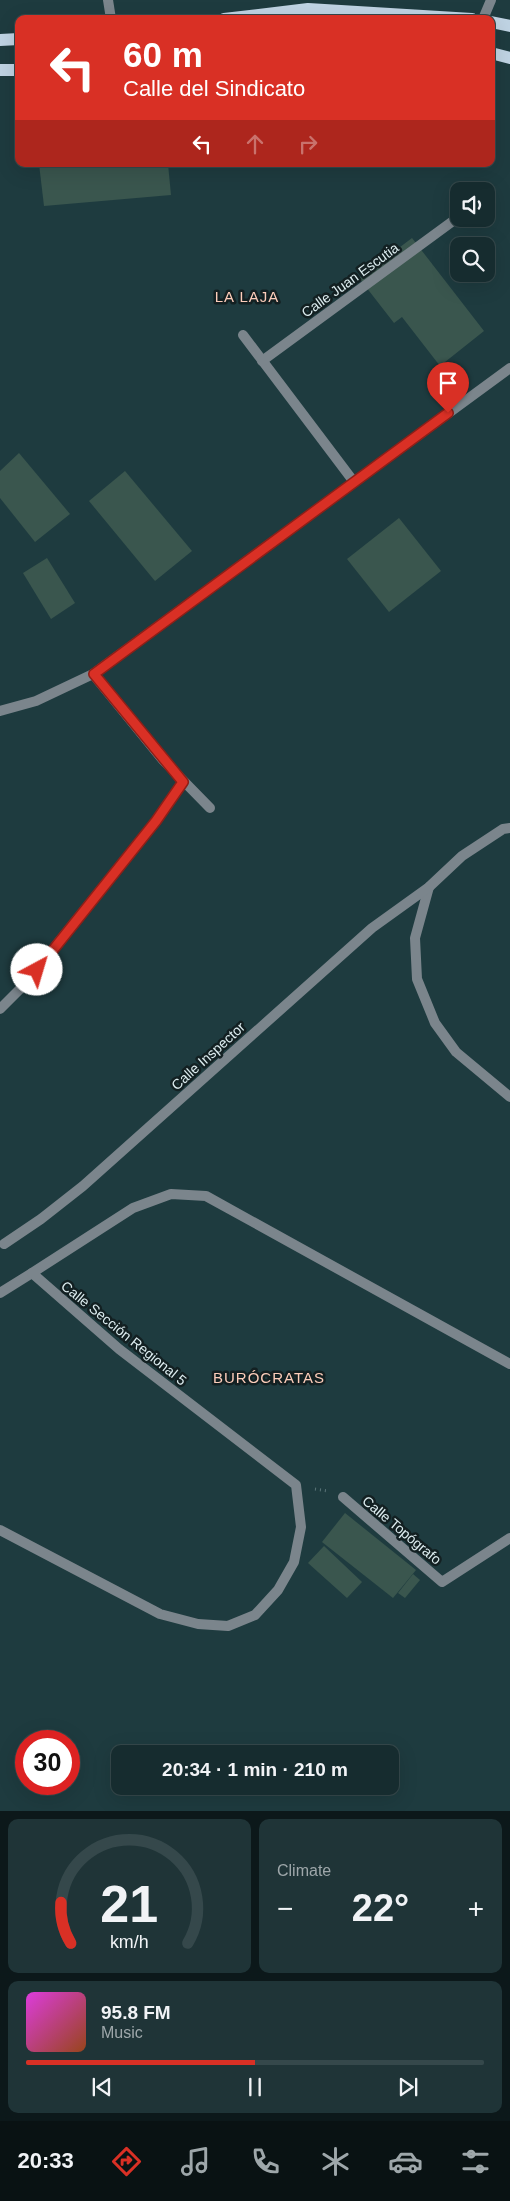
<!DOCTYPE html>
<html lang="en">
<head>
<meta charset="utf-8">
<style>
  body { margin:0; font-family:Helvetica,sans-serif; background:#1f3437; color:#f1f3f6; height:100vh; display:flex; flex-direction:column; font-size:19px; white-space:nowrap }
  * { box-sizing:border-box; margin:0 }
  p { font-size:16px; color:#9ea7aa }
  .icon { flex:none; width:28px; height:28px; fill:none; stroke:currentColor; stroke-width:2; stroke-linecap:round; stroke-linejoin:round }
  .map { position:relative; height:1811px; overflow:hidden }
  .side { display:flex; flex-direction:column; gap:8px; padding:8px; background:#0c181a; flex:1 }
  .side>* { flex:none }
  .guide { position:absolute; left:15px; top:15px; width:480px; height:152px; border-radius:10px; box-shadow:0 5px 20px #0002,0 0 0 1px #35484b; background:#d93025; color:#fff; overflow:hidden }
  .tools { position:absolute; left:450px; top:182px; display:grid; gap:10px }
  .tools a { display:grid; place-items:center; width:45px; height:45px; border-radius:10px; background:#162c2f; box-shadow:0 5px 20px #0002,0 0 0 1px #35484b; font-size:25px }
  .speed { position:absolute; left:15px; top:1730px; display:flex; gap:10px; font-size:25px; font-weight:700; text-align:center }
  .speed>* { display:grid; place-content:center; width:65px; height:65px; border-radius:50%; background:#162c2f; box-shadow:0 5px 20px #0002,0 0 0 1px #35484b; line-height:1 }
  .speed .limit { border:8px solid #d22; background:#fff; color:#111 }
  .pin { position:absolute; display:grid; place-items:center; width:42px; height:42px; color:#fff; margin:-51px -21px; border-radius:50% 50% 50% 0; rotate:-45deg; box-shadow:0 0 5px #0007 }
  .pin .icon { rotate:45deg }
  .me { position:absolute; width:55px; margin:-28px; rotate:39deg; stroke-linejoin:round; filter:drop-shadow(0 0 4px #0008) }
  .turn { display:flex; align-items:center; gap:18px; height:105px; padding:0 25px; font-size:22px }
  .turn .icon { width:65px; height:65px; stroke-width:2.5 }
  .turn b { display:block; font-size:35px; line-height:42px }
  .lanes { display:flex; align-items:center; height:48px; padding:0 25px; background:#0003; justify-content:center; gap:25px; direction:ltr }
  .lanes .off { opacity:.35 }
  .big { font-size:38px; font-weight:600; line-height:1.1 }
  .side .widget { flex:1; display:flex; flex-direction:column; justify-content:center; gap:8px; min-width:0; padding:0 18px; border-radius:10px; background:#1f3437 }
  .side .dial { align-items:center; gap:0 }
  .dial svg { height:130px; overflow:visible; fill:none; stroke:#35484b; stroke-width:7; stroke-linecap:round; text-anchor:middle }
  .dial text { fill:#f1f3f6; stroke:none }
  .song { display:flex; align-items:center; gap:15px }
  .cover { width:60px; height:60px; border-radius:8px; background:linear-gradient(135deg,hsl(300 70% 55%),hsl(20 70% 35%)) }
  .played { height:5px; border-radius:2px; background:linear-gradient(90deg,#d93025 50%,#35484b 50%) }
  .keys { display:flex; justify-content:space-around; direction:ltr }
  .heat { display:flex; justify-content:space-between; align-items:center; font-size:28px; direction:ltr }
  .side .tiles { flex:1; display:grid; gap:8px; grid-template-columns:1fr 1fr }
  .widget:last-child { grid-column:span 2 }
  .trip { position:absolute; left:111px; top:1745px; width:288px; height:50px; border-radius:10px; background:#162c2f; box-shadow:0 5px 20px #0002,0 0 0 1px #35484b; font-weight:600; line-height:50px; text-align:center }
  .tab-bar { display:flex; height:80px; justify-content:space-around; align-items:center; background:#091213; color:#9ea7aa }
  .tab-bar .icon { width:35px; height:35px }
  .tab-bar .current { color:#d93025 }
  .tab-bar b { font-size:22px; color:#f1f3f6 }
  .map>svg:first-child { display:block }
</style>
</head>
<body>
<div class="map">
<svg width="510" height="1811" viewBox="0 0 510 1811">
  <rect width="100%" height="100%" fill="#1e3b3f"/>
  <g fill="#3a564e">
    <path d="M 39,164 L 168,164 L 171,195 L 44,206 Z"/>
    <path d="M 412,238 L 484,331 L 440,366 L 402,317 L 394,323 L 359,278 Z"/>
    <path d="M 19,453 L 70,514 L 35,542 L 0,498 L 0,471 Z"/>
    <path d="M 125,471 L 192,551 L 155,581 L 89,501 Z"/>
    <path d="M 399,518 L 441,571 L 389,612 L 347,559 Z"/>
    <path d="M 47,558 L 75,603 L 51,619 L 23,573 Z"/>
    <path d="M 345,1513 L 416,1570 L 393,1598 L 322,1542 Z"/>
    <path d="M 324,1546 L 362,1582 L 347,1598 L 308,1563 Z"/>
    <path d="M 413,1574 L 420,1580 L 405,1598 L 398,1593 Z"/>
  </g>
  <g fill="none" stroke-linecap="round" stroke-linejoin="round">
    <path stroke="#5a7377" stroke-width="3" stroke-dasharray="1 4" stroke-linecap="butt" d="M 315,1489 L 328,1491"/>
    <g stroke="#7b858c" stroke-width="10">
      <path d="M 108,0 L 111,19"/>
      <path d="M 483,19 L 491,0"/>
      <path d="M 243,335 L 354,482"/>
      <path d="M 262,361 L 453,221"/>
      <path d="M 93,674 L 163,760 L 210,808"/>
      <path d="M 429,887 L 415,938 L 417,979 L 435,1023 L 456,1052 L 510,1097"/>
      <path d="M 0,1009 L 25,984 L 156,821 L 183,782"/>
      <path d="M 4,1244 L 41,1219 L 83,1186 L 372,928 L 429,887 L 462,856 L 503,829 L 510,828"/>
      <path d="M 0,1293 L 32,1273"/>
      <path d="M 343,1497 L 442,1582 L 510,1538"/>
      <path d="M 0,1530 L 160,1614 L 198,1624 L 228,1626 L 255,1615 L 278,1590 L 294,1562 L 301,1527 L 296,1485 L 119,1349 L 32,1273 L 133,1208 L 171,1194 L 206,1196 L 510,1364"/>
    </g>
    <path stroke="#7b858c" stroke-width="10" d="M 0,711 L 36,701 L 93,674 L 510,368"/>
    <g stroke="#bfd3e3" stroke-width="12">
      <path d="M 224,19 L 308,9 L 472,19"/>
      <path d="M 491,22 L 510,26"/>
      <path d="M 0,40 L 19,39"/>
      <path d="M 491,53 L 510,58"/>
      <path d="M 0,70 L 19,70"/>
    </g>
  </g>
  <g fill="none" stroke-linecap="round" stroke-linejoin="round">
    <g stroke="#8d1f18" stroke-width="12">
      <path id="route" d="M 37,970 L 156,821 L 183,782 L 94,674 L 448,413"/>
    </g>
    <use href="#route" stroke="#d93025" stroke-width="9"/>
  </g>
  <g text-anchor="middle" stroke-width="5" stroke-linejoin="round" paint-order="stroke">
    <g font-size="14" fill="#ddedf0" stroke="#132022">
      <text transform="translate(350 280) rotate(-36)" y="5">Calle Juan Escutia</text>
      <text transform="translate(208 1056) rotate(-42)" y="5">Calle Inspector</text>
      <text transform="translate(124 1333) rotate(39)" y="5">Calle Sección Regional 5</text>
      <text transform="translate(402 1530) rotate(40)" y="5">Calle Topógrafo</text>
    </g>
    <g font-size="15" letter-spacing="1" fill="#fccdba" stroke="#132022">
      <text x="247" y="302">LA LAJA</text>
      <text x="269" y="1383">BURÓCRATAS</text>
    </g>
  </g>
</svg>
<div class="tools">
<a><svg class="icon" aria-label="sound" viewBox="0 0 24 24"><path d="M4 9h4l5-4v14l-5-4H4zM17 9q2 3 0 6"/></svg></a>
<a><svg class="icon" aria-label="search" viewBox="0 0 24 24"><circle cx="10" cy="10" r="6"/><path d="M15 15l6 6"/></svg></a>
</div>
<div class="speed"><div class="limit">30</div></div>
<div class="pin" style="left:448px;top:413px;background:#d93025"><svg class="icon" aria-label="arrive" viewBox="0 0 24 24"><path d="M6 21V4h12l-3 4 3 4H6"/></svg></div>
<svg class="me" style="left:37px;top:970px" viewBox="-20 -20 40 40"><circle r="19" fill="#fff"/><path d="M0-13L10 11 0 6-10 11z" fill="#d93025"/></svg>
<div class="trip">20:34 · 1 min · 210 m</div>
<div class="guide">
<div class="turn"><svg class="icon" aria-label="left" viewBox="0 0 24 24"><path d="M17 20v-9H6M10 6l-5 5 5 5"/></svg><div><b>60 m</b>Calle del Sindicato</div></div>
<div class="lanes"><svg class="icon" aria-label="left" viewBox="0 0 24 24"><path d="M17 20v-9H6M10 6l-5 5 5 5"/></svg><svg class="icon off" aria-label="ahead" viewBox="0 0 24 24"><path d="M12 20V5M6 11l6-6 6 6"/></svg><svg class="icon off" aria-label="right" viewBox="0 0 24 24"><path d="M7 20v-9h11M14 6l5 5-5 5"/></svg></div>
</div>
</div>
<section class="side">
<div class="tiles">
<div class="widget dial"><svg viewBox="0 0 100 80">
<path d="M14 69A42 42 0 1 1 86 69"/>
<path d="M14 69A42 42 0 0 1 8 44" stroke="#d93025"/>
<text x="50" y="56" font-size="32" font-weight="700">21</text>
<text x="50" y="72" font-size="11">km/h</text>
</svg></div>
<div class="widget"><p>Climate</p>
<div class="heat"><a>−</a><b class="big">22°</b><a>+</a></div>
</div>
<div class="widget">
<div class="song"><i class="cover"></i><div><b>95.8 FM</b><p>Music</p></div></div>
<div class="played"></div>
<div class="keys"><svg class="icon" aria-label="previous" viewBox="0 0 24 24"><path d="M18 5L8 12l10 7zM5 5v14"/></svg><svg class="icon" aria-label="pause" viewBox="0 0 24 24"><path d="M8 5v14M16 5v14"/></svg><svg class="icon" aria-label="next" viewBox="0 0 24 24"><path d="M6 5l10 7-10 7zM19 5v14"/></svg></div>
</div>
</div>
</section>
<nav class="tab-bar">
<b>20:33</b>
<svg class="icon current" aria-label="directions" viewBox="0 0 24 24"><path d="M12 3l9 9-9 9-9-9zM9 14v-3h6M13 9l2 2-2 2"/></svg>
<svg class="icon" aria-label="music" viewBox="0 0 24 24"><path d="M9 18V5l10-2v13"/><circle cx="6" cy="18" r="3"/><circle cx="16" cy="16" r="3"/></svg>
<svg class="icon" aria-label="phone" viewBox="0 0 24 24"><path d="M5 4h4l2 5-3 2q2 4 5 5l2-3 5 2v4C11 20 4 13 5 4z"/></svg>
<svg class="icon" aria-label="climate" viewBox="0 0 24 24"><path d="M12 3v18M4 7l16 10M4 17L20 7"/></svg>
<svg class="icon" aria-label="car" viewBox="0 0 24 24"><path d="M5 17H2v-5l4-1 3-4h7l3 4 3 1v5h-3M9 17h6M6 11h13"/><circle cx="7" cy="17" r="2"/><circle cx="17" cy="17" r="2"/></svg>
<svg class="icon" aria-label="filters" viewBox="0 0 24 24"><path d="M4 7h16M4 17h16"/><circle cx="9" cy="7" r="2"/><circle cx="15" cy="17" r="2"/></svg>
</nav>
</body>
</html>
